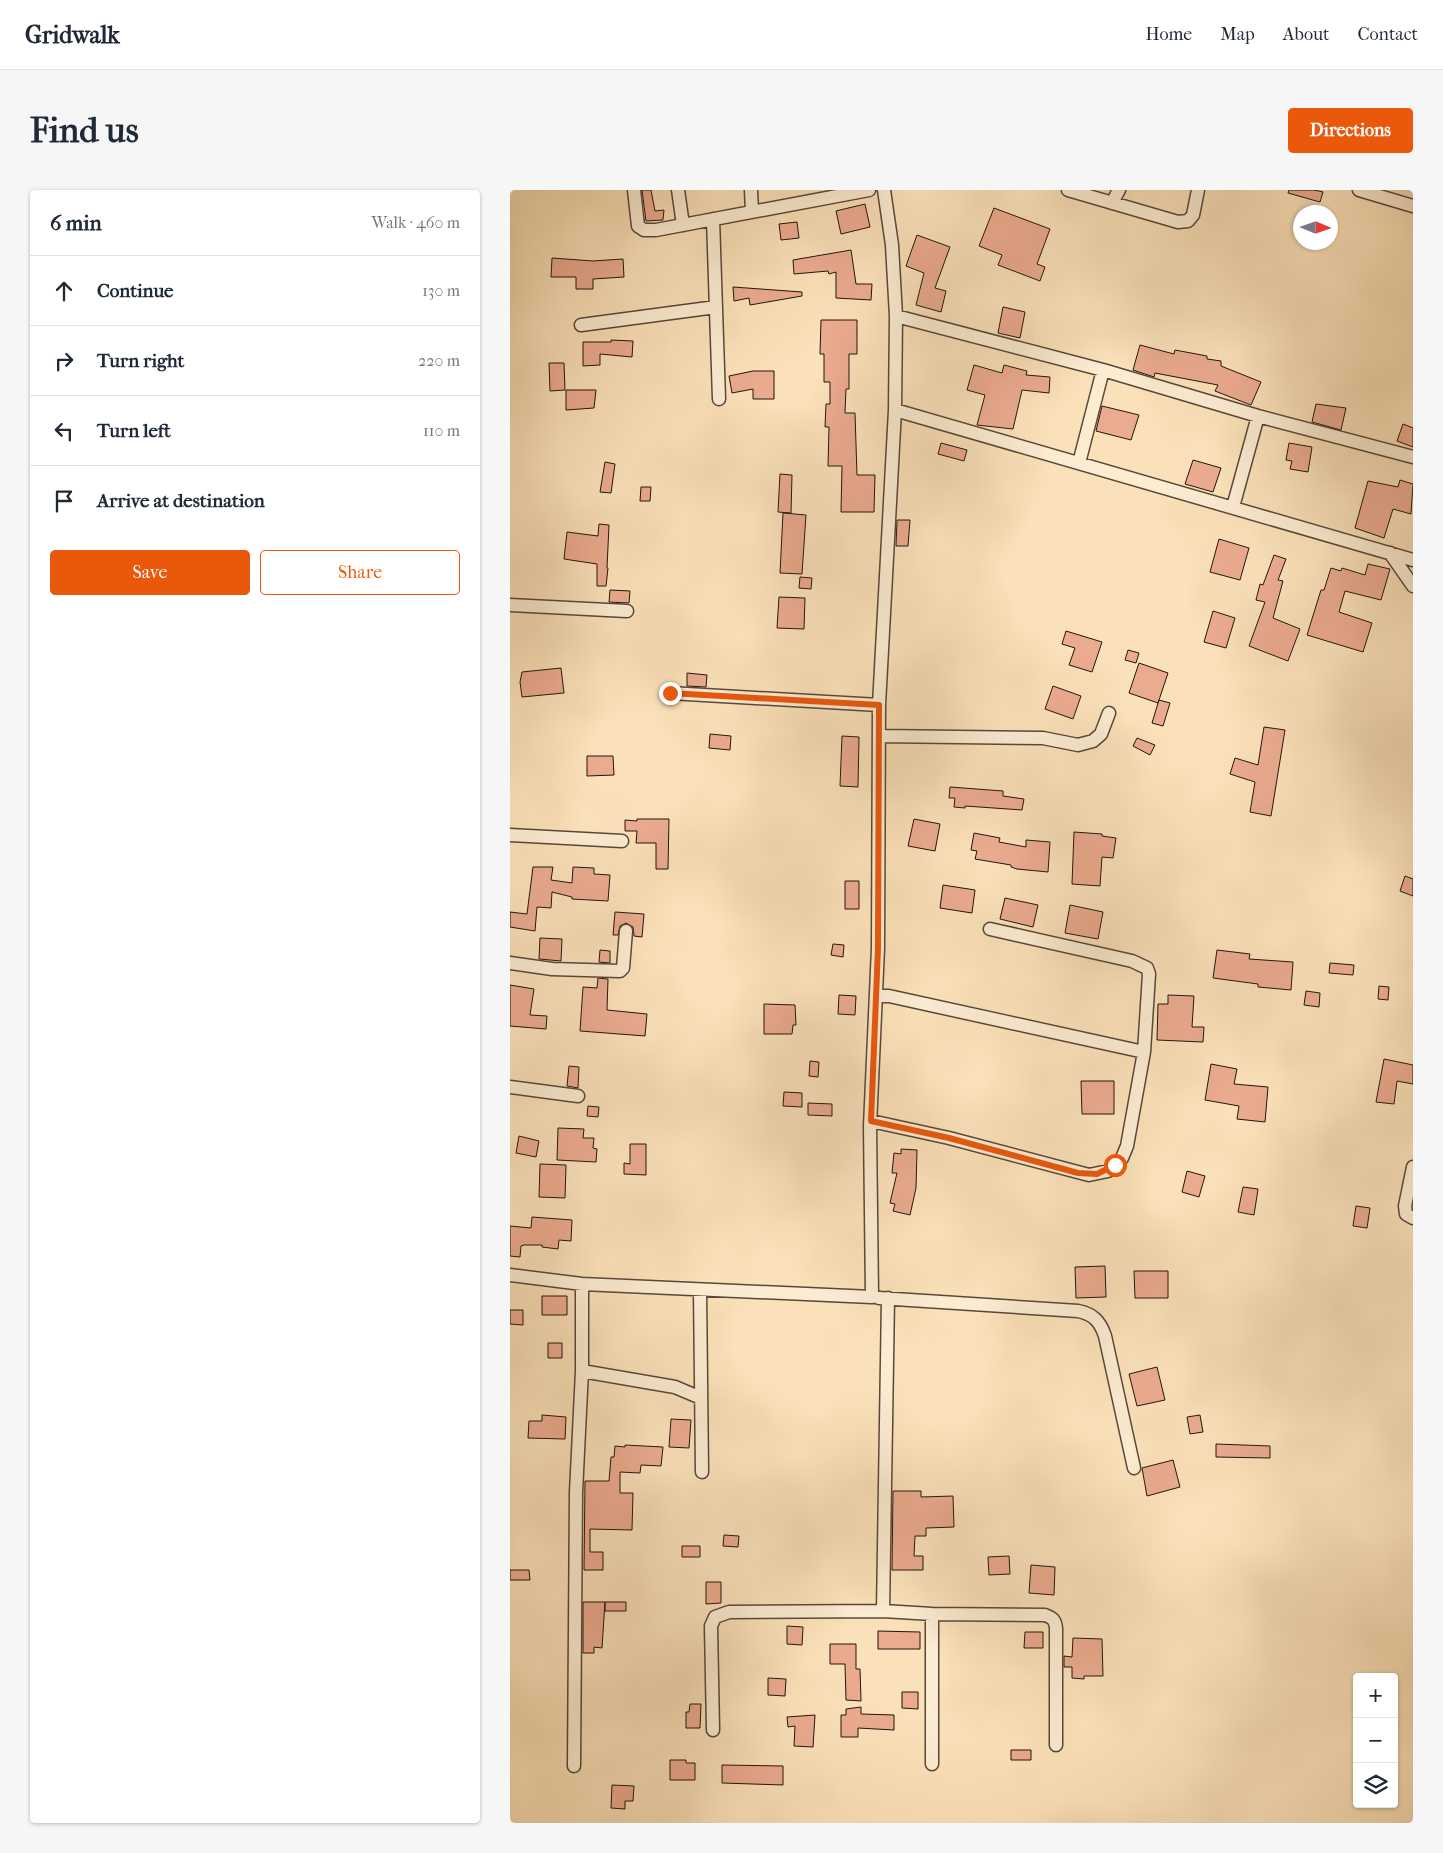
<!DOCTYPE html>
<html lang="en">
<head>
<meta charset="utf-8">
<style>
	:root { --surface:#fff; --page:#f6f6f7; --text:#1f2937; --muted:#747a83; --line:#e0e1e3; --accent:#ea580c }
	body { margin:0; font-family:"IM FELL French Canon",serif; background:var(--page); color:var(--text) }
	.controls { position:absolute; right:15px; bottom:15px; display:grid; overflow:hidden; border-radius:5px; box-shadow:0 1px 4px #0004 }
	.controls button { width:45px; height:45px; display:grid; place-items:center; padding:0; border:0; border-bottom:1px solid var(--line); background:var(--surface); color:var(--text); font:25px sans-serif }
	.compass { position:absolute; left:783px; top:15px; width:45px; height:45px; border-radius:50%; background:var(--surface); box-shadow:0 1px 4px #0004; rotate:92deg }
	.stop { position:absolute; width:15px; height:15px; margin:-11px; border:4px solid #ea580c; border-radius:50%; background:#fff }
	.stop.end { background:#ea580c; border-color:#fff; box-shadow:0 1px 5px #0008 }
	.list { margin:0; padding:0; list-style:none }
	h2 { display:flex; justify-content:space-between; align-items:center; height:65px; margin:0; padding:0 20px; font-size:21px }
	h2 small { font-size:16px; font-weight:400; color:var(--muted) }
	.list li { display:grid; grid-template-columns:32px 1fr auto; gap:15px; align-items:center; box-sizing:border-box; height:70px; padding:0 20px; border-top:1px solid var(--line) }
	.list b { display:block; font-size:19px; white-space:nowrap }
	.list em { font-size:16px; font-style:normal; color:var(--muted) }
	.actions { display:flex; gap:10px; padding:15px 20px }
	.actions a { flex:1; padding:11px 0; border:1px solid var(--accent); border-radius:5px; text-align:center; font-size:18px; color:var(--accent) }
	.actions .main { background:var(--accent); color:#fff }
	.icon { flex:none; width:28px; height:28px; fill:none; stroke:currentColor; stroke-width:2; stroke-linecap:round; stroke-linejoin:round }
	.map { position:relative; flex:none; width:903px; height:1633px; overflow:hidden; border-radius:5px }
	header { display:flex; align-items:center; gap:30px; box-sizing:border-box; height:70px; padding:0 25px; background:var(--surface); border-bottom:1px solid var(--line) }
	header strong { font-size:24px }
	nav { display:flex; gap:28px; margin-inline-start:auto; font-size:18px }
	.intro { display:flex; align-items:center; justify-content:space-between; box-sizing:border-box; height:120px; padding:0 30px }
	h1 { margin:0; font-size:35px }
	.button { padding:12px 22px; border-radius:5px; background:var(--accent); color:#fff; font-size:18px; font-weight:700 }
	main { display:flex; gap:30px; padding:0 30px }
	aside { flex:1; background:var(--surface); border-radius:5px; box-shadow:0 1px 4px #0004 }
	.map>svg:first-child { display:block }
</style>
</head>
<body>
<header>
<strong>Gridwalk</strong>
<nav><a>Home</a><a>Map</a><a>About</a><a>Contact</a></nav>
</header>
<div class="intro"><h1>Find us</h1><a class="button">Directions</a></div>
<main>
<aside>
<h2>6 min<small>Walk · 460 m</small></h2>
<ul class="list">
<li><svg class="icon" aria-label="ahead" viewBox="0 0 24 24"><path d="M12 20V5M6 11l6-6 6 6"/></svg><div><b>Continue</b></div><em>130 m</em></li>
<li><svg class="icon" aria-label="right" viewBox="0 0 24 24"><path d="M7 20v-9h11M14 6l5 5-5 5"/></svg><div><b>Turn right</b></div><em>220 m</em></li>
<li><svg class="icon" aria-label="left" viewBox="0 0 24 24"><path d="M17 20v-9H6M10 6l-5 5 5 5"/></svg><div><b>Turn left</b></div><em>110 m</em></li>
<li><svg class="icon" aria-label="arrive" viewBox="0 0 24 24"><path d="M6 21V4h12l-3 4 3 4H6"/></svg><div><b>Arrive at destination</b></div></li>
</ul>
<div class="actions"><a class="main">Save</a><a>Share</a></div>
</aside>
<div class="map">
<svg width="903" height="1633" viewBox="0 0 903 1633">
	<rect width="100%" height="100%" fill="#fbe1b9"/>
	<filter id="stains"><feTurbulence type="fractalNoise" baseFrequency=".004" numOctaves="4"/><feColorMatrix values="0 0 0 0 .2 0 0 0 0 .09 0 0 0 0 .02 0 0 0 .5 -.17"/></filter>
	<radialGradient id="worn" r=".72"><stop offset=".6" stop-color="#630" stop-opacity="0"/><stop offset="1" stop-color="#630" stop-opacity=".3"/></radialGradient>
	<path fill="#ebab8f" stroke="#22150d" d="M132 0H141L145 21 154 20 153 30 136 31Z
		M779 0H804L813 2 810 12 778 3Z
		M355 14 360 37 331 44 326 21Z
		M484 18 540 39 527 74 535 77 530 91 488 75 492 65 469 56Z
		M287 32 289 48 271 50 269 34Z
		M407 45 440 57 425 98 436 101 431 122 406 115 414 83 396 76Z
		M341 60 346 94H362L361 110 326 108V82L319 84 318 81 284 84 283 70Z
		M42 68 83 71 113 69 114 87 83 89V99H66V87H41Z
		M223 97 292 102V106L240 115 239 108 224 111Z
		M493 117 515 122 510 148 488 143Z
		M311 130H347V164H339V199H336L335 223H345L347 285H365L364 322H331L332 276H318L319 237H315L316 214H320V192H314V164H310Z
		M101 150 123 151 122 167 90 164V175L73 176V152H101Z
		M630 155 664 164 665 160 697 166V169L711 171V176L751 192 741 215 705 201 708 195 645 183 644 187 623 180Z
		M39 173H54L55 200 40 201Z
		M464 175 492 183 494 175 517 181 516 185 540 187 539 203 512 200 503 239 467 235 475 205 457 200Z
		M243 181H264V209H243V199L222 203 219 186Z
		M56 200H86L84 218 56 220Z
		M806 214 836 218 831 240 802 232Z
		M592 216 629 225 621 250 586 241Z
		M893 234 903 238V257L887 251Z
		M431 253 457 260 454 271 428 264Z
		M779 253 802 257 798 282 780 279 782 271 776 270Z
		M683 270 711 278 703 302 675 294Z
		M95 272 105 274 101 303 90 302Z
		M270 284 282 285 281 323 268 322Z
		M890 290 903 294 901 324 883 319 874 348 845 338 858 291 888 297Z
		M131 297H141L140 311H130Z
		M273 323 296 325 292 384 270 383Z
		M387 330H400L398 356H386Z
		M89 334 99 335 97 378H98L96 396H87V374L54 369 57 342 88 346Z
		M709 349 739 358 730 390 700 382Z
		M764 365 776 369 768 390 773 391 763 428 790 439 778 471 739 456 755 412 746 410 750 394 753 395Z
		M858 374 880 379 871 410 835 401 829 422 862 433 853 462 797 445 811 400H814L821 378 831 381 832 378 855 385Z
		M290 387 302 388 301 399 289 398Z
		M100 400 120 401 119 413 99 412Z
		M269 407 295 408 294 439 267 438Z
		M703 421 725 428 716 458 694 452Z
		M556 441 592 452 582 482 559 475 565 458 552 454Z
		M618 460 629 463 626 473 615 470Z
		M629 473 658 483 648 513 619 503Z
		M51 478 54 503 12 507 10 492 12 482Z
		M177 483 197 485 196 497 177 496Z
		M543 496 571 506 563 529 535 519Z
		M649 510 660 513 653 536 642 533Z
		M754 537 775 540 761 626 740 622 745 592 720 584 725 568 748 575Z
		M200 544 221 546 220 560 199 558Z
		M332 546 349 547 348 597 330 596Z
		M627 548 645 555 640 565 623 556Z
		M77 566H103L104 585 77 586Z
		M440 597 493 601V606L514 609 512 620 455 616V618L444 617 445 608H439Z
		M127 629H159L158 679H146V653H126L127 641H115V630L127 631Z
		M404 629 430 634 425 661 398 656Z
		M564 642 592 644V646L606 648 603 668 592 667 590 696 562 694Z
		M464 643 490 648 489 652 516 657V650L540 652 538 682 507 679 501 677V675L465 669 467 661 461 660Z
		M23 677H43L41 690 62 693 63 677 84 678V684L100 685 98 711 62 709V707L42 702 41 718 27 717 25 741 0 737V722L17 724Z
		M895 686 903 689V706L890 701Z
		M335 691H349V719H335Z
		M433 695 465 700 462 723 430 718Z
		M495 708 528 715 523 737 490 729Z
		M560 715 593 722 588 749 555 743Z
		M105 722 134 724 132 747 124 746 123 737 116 733 110 736 108 745H103Z
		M30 748 52 749 51 771 29 769Z
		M323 754 334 755 333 767 321 765Z
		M90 760 100 761V773L89 772Z
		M707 760 740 764 739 769 783 772 781 800 748 797V794L703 788Z
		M820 773 844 775 843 785 819 783Z
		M88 788 98 789 97 820 137 824 135 846 70 841 73 797 87 798Z
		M0 795 24 799 20 825 37 826 36 839 0 836Z
		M869 796 879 797 878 810 868 809Z
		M796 801 810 803 809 817 794 815Z
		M329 805 346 806 345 825 328 824Z
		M658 805 684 806 682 837H694L693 852 647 850 648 814H658Z
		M254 814 285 815 286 835H283L282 844H254Z
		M874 869 903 875V894L887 891 884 914 866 912Z
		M300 871 309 872 308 887 299 886Z
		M701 874 727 879 724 894 758 897 755 932 727 929 729 916 695 910Z
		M59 876 69 877 68 898 57 896Z
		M571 891H604V924H572Z
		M274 902 292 903V917L273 916Z
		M298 913 322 914V926L298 925Z
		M78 916 89 917 88 927 77 926Z
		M48 938 74 939 73 948H84L83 958 87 959 86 972 47 970Z
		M9 946 29 951 26 967 6 963Z
		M120 954H136V985L114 984V973L120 974Z
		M391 959 407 960 406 998 400 1025 383 1021 385 1014 380 1013 387 983H382L384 963 391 964Z
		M30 974 56 975 55 1008 29 1007Z
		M677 981 695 986 689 1007 672 1002Z
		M733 997 748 999 744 1025 728 1022Z
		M846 1016 860 1018 857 1038 843 1036Z
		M22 1027 62 1030 61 1051 49 1050 48 1059 32 1057V1055H14L11 1056 10 1067 0 1066V1036L21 1038Z
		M595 1076 596 1107 566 1108 565 1077Z
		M624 1081H658V1108H625Z
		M32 1106H57V1125H32Z
		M0 1120H13V1135L0 1134Z
		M38 1153H52V1168H38Z
		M647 1177 655 1210 627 1216 619 1184Z
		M32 1225 56 1227 55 1249 18 1248 19 1231H32Z
		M690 1225 693 1242 680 1244 677 1227Z
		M161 1229 181 1230 179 1258 159 1257Z
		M706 1254 760 1256V1268L706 1267Z
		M115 1255 153 1257 151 1276 131 1275 130 1283 110 1282V1303H123L122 1340 80 1339V1362H93V1380H74L75 1291H99L101 1267H104L105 1256 115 1257Z
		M663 1270 670 1297 637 1306 632 1278Z
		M383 1301H411V1307L443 1306 444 1337 416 1338V1346H405L404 1366H413V1380H382Z
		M214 1345 229 1346 228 1357 213 1356Z
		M172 1356H190V1367H172Z
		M499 1366 500 1384 479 1385 478 1367Z
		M521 1375 545 1377 544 1405 519 1403Z
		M0 1380H19L20 1390H0Z
		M196 1392H211V1413L196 1414Z
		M73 1412H95L92 1458 84 1457V1463H73Z
		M95 1412H116V1421H95Z
		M277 1436 293 1437 292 1455 277 1454Z
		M368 1441 410 1442V1459H368Z
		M515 1442H533V1458H514Z
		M563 1448 592 1449 593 1486H574V1489L562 1488V1477H554V1466L562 1467Z
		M320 1454H346V1479H350L351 1511 336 1510 335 1474H320Z
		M258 1488 276 1489 275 1506 258 1505Z
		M392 1502H408V1519L392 1518Z
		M180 1514H191L190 1538H176V1522H179Z
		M351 1517V1524L384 1525V1540L348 1538V1547H331V1525H336V1519Z
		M305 1525 303 1557 284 1556 285 1536 278 1537 277 1527Z
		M501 1560H521V1570H501Z
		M160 1570H176V1573H185V1590H160Z
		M212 1575 273 1576V1595L212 1593Z
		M102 1595 124 1596 123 1611H115V1619L101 1618Z"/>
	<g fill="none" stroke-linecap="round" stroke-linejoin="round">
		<defs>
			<path id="minor" d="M124 0 128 36 134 40H146L359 0
				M168 0 173 35
				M241 0 242 22
				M558 0 668 32 678 31 683 25 688 0
				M849 0 903 16
				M602 13 609 0
				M203 29 209 209
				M386 126 593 180 748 226 903 267
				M71 135 206 117
				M385 220 903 370
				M569 273 593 180
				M723 317 748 226
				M880 363 903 396
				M0 415 117 421
				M160 503 369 515
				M369 546 533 548 568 555 583 551 591 544 599 523
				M0 645 112 651
				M0 773 42 779 110 781 113 778 116 741
				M366 806H379L634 862
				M0 897 68 906
				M361 931 439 948 579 985 598 981 605 975 612 968 617 956 634 862 639 784 637 778 622 771 480 739
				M903 977 895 1016 896 1024 903 1028
				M0 1085 72 1094 362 1107 360 936 368 758 369 515 385 220 386 126 382 55 374 0
				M190 1100 192 1282
				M369 1108 568 1121C583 1124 590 1131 595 1146L624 1278
				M378 1108 373 1421 422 1424 535 1425C543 1428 545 1430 546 1438V1555
				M72 1181 165 1197 191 1208
				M203 1540 201 1436 205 1427 219 1422 373 1421
				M422 1574V1424
				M64 1576 66 1302 72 1181V1094"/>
		</defs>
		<use href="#minor" stroke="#584838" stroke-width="15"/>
		<use href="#minor" stroke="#fcecd2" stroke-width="12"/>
	</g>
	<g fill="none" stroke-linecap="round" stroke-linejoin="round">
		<path stroke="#ea580c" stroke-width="6" d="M160 503 369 515 368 758 361 931 439 948 568 983 587 984 605 975"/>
	</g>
	<rect width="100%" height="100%" filter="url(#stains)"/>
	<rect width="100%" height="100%" fill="url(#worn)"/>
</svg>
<div class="controls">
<button>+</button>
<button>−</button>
<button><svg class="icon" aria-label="layers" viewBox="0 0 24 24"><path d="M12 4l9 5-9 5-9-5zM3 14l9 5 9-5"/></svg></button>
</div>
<svg class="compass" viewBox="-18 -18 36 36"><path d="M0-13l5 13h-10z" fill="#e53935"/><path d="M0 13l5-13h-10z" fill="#747a83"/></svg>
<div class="stop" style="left:605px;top:975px"></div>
<div class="stop end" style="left:160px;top:503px"></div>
</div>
</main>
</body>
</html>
